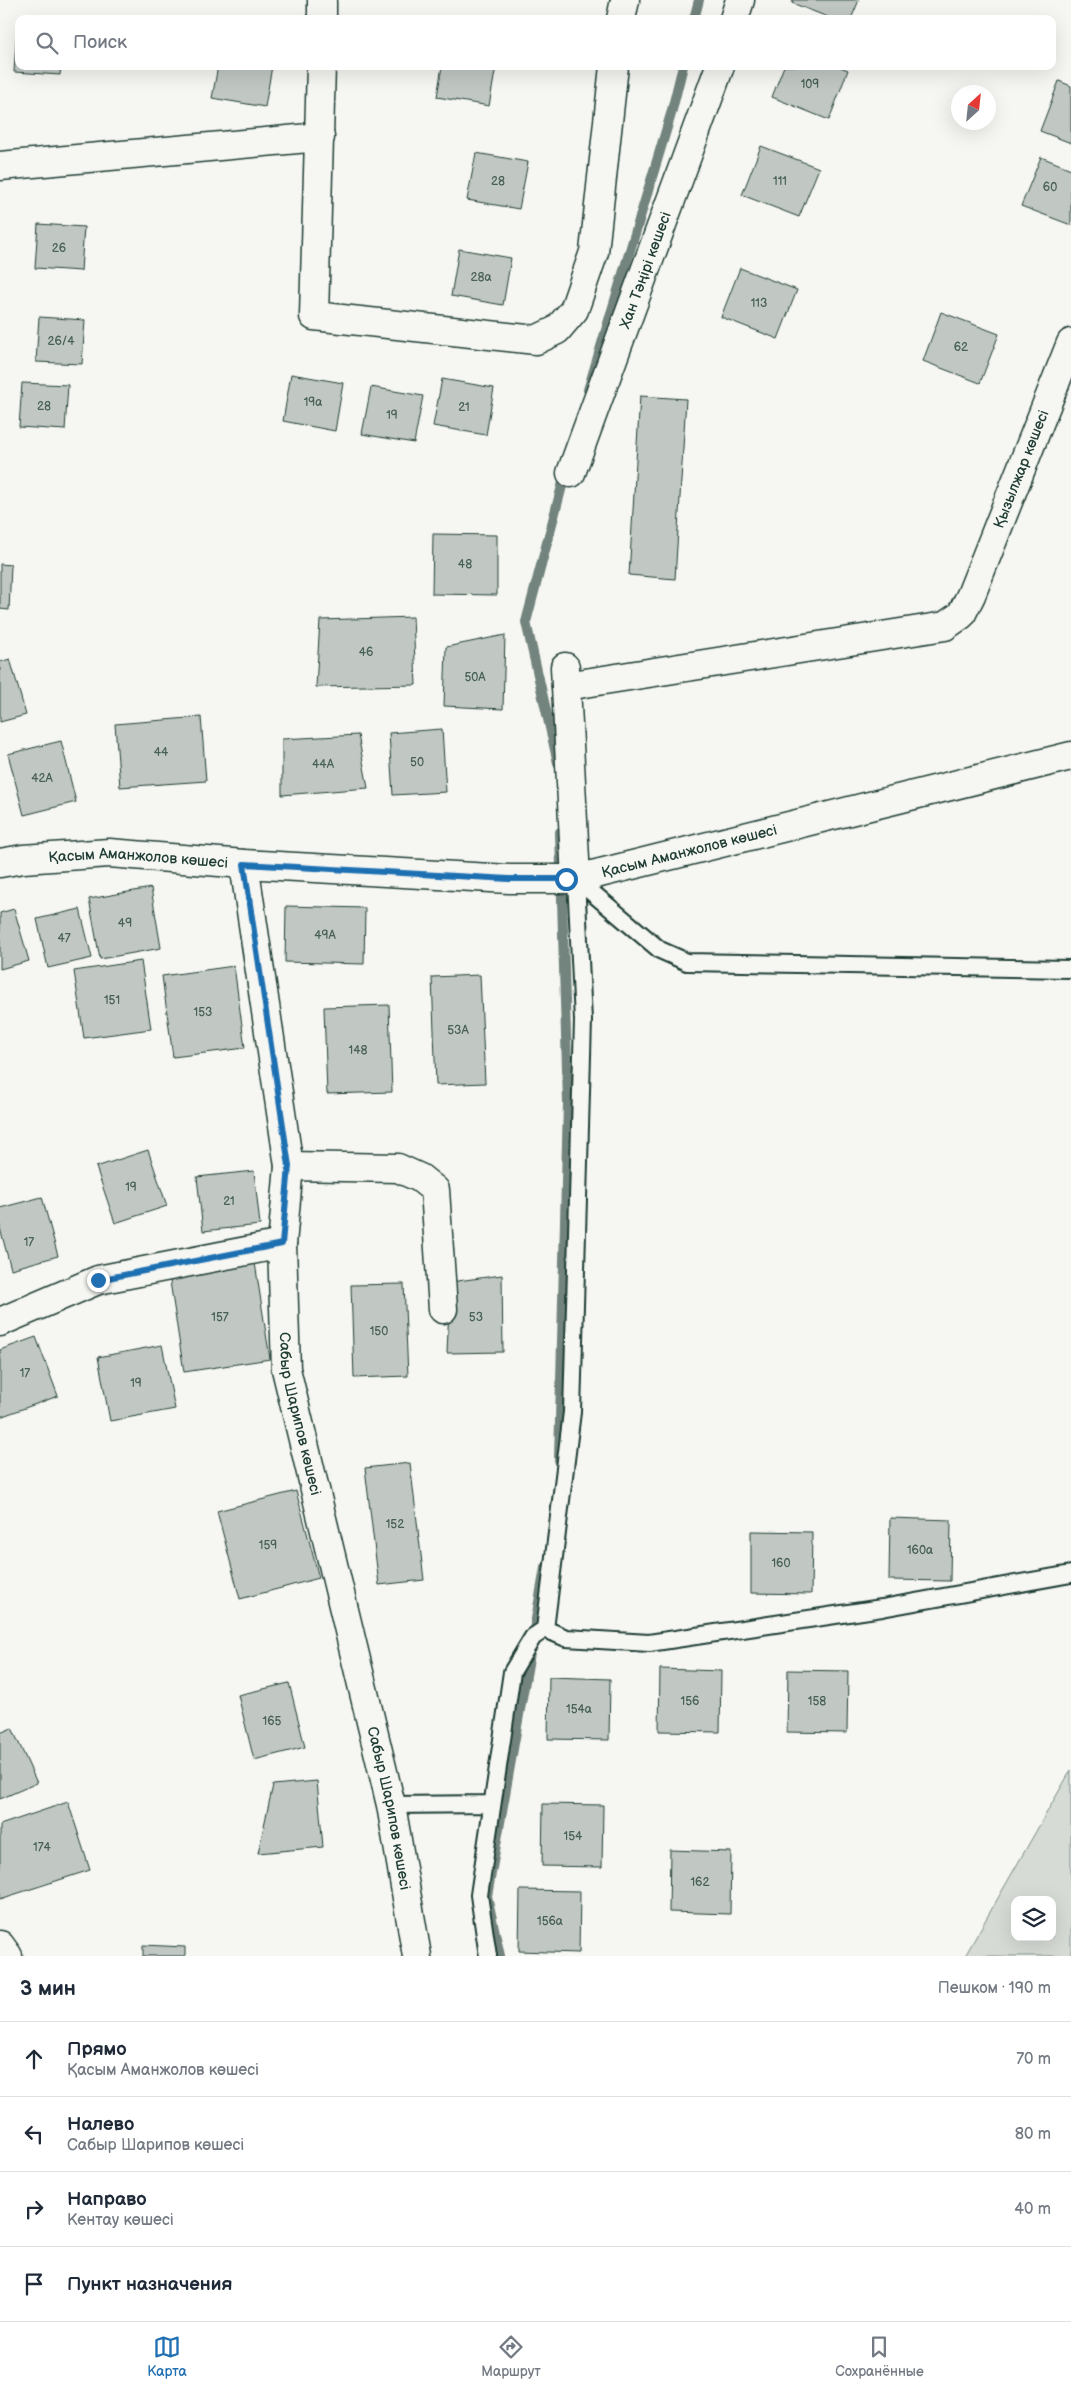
<!DOCTYPE html>
<html lang="ru">
<head>
<meta charset="utf-8">
<style>
	:root { --surface:#fff; --page:#f6f6f7; --text:#1f2937; --muted:#747a83; --line:#e0e1e3; --accent:#1f6fb2 }
	body { margin:0; font-family:"Balsamiq Sans",sans-serif; background:var(--page); color:var(--text) }
	.controls { position:absolute; right:15px; bottom:15px; display:grid; overflow:hidden; border-radius:10px; box-shadow:0 5px 20px #0002 }
	.controls button { width:45px; height:45px; display:grid; place-items:center; padding:0; border:0; border-bottom:1px solid var(--line); background:var(--surface); color:var(--text); font:25px sans-serif }
	.compass { position:absolute; left:951px; top:85px; width:45px; height:45px; border-radius:50%; background:var(--surface); box-shadow:0 5px 20px #0002; rotate:27deg }
	.stop { position:absolute; width:15px; height:15px; margin:-11px; border:4px solid #1f6fb2; border-radius:50%; background:#fff }
	.stop.end { background:#1f6fb2; border-color:#fff; box-shadow:0 1px 5px #0008 }
	.list { margin:0; padding:0; list-style:none }
	h2 { display:flex; justify-content:space-between; align-items:center; height:65px; margin:0; padding:0 20px; font-size:21px }
	h2 small { font-size:16px; font-weight:400; color:var(--muted) }
	.list li { display:grid; grid-template-columns:32px 1fr auto; gap:15px; align-items:center; box-sizing:border-box; height:75px; padding:0 20px; border-top:1px solid var(--line) }
	.list b { display:block; font-size:19px; white-space:nowrap }
	.list p { margin:0; font-size:16px; white-space:nowrap; color:var(--muted) }
	.list em { font-size:16px; font-style:normal; color:var(--muted) }
	.icon { flex:none; width:28px; height:28px; fill:none; stroke:currentColor; stroke-width:2; stroke-linecap:round; stroke-linejoin:round }
	.map { position:relative; flex:none; width:1071px; height:1956px; overflow:hidden }
	.search { position:absolute; background:var(--surface); box-shadow:0 5px 20px #0002; left:15px; right:15px; top:15px; height:55px; display:flex; align-items:center; gap:12px; box-sizing:border-box; padding:0 18px; border-radius:10px; color:var(--muted); font-size:19px }
	.sheet { height:365px; background:var(--surface) }
	nav { display:flex; justify-content:space-around; align-items:center; box-sizing:border-box; height:70px; border-top:1px solid var(--line); background:var(--surface); font-size:14px; color:var(--muted) }
	nav a { display:grid; justify-items:center; gap:2px }
	nav .on { color:var(--accent) }
	.map>svg:first-child { display:block }
</style>
</head>
<body>
<div class="map">
<svg width="1071" height="1956" viewBox="0 0 1071 1956">
	<rect width="100%" height="100%" fill="#f6f6f2"/>
	<filter id="ink" filterUnits="userSpaceOnUse"><feTurbulence type="fractalNoise" baseFrequency=".02" numOctaves="2"/><feDisplacementMap in="SourceGraphic" scale="10" xChannelSelector="R" yChannelSelector="G"/><feConvolveMatrix kernelMatrix="1 2 1 2 8 2 1 2 1" color-interpolation-filters="sRGB"/></filter>
	<g filter="url(#ink)">
		<path fill="#d6dbd6" stroke="#7a8c85" fill-rule="evenodd" d="M1071 1770V1956H965ZM1015 1900H1052V1937H1015Z"/>
		<g fill="none" stroke-linecap="round" stroke-linejoin="round">
			<path stroke="#72847d" stroke-width="10" d="M694 19 699 0
				M588 390 671 114 683 66
				M558 763 526 622 566 471
				M559 1460 568 1103 560 832
				M500 1956 487 1896 545 1568"/>
		</g>
		<path fill="#c1c8c3" stroke="#1f3d34" d="M793 0H859L851 19H833L792 3Z
			M17 28H19V66H61L60 75 14 72Z
			M218 66H272L265 107 212 98Z
			M442 66H496L489 106 437 97Z
			M784 66H838L848 70 829 120 772 97Z
			M1059 81 1071 86V143L1040 131Z
			M761 146 819 168 799 217 742 195Z
			M476 153 528 162 519 209 467 200Z
			M1041 157 1071 169V225L1021 206Z
			M38 224 84 227 81 271 35 268Z
			M459 249 511 258 503 305 451 296Z
			M740 268 797 290 778 339 721 317Z
			M941 312 999 334 980 383 923 361Z
			M39 317 85 320 82 364 36 362Z
			M291 374 343 383 335 431 283 421Z
			M442 379 494 388 486 435 433 426Z
			M22 383 68 385 65 430 19 427Z
			M371 387 423 396 414 443 362 434Z
			M640 396 686 399 675 579 629 575Z
			M433 534 497 535V595L432 594Z
			M0 564 11 565 9 610 0 609Z
			M413 617 416 685 316 687 320 620Z
			M505 635 503 709 444 706 446 647Z
			M10 659 26 715 0 722V662Z
			M201 717 206 781 120 787 115 724Z
			M442 729 446 792 393 795 389 733Z
			M358 735 368 788 282 795V739Z
			M61 741 76 802 24 815 8 754Z
			M151 888 161 948 100 959 89 899Z
			M286 906 365 908 364 964 285 962Z
			M14 909 29 961 0 969V913Z
			M80 909 92 958 48 968 37 919Z
			M141 961 151 1029 84 1038 74 971Z
			M234 966 245 1048 173 1057 162 976Z
			M480 975 485 1083 436 1085 432 977Z
			M389 1005 392 1092 327 1094 324 1007Z
			M148 1150 167 1206 115 1223 96 1167Z
			M254 1171 260 1225 203 1231 197 1177Z
			M42 1197 58 1256 11 1269 0 1228V1208Z
			M255 1263 270 1359 184 1372 169 1275Z
			M502 1275 503 1352 447 1353 450 1282Z
			M404 1284 408 1376 354 1378 351 1285Z
			M36 1337 58 1396 0 1417V1350Z
			M162 1345 175 1409 110 1421 98 1357Z
			M410 1463 424 1580 379 1585 365 1468Z
			M296 1491 319 1578 240 1599 217 1511Z
			M890 1518 951 1520 950 1581 889 1580Z
			M751 1531 812 1532 811 1594 751 1593Z
			M660 1669 721 1671 720 1732 659 1731Z
			M788 1670 848 1671 847 1733 787 1732Z
			M549 1677 610 1679 609 1740 548 1739Z
			M289 1683 305 1747 254 1760 238 1695Z
			M12 1728 37 1783 0 1799V1733Z
			M317 1781 323 1847 258 1853 273 1785Z
			M68 1802 90 1870 0 1899V1825Z
			M543 1804 603 1805 602 1867 542 1866Z
			M670 1850 731 1852 730 1914 669 1912Z
			M520 1890 580 1891 579 1953 519 1951Z
			M143 1945 185 1947V1956H143Z"/>
		<g fill="none" stroke-linecap="round" stroke-linejoin="round">
			<defs>
				<path id="service" d="M576 879 660 950 687 962 1071 969
					M545 1629 572 1412 583 1020 576 879
					M545 1629 566 1638 649 1643 882 1608 1071 1574
					M391 1805 491 1804
					M488 1956 479 1895 512 1672 533 1637 545 1629"/>
				<g id="minor">
					<path d="M322 19V0"/>
					<path d="M621 19 625 0"/>
					<path d="M734 19 740 0"/>
					<path d="M321 66 314 316 536 340 557 330 574 310 594 252 614 66"/>
					<path d="M0 166 320 137"/>
					<path id="s1" d="M571 473 720 66"/>
					<path d="M565 667 576 879"/>
					<path id="s2" d="M566 686 945 626 961 615 971 595 1071 343"/>
					<path id="s3" d="M0 863 23 859 109 853 244 864 509 879H576L1071 756"/>
					<path id="s4" d="M244 864 289 1166 282 1244 286 1369 391 1805 417 1956"/>
					<path d="M289 1166 398 1168 420 1178 435 1190 443 1309"/>
					<path d="M0 1322 98 1280 282 1244"/>
					<path d="M0 1945 8 1956"/>
				</g>
			</defs>
			<use href="#service" stroke="#1f3d34" stroke-width="20"/>
			<use href="#minor" stroke="#1f3d34" stroke-width="31"/>
			<use href="#service" stroke="#f6f6f2" stroke-width="16"/>
			<use href="#minor" stroke="#f6f6f2" stroke-width="28"/>
		</g>
	</g>
	<g fill="none" stroke-linecap="round" stroke-linejoin="round" filter="url(#ink)">
		<path stroke="#1f6fb2" stroke-width="6" d="M98 1280 282 1244 289 1166 244 864 509 879H566"/>
	</g>
	<g text-anchor="middle" dominant-baseline="central" stroke-width="4" stroke-linejoin="round" paint-order="stroke">
		<g font-size="12" fill="#486058">
			<text x="810" y="84">109</text>
			<text x="498" y="181">28</text>
			<text x="780" y="181">111</text>
			<text x="1050" y="187">60</text>
			<text x="59" y="248">26</text>
			<text x="481" y="277">28а</text>
			<text x="759" y="303">113</text>
			<text x="61" y="341">26/4</text>
			<text x="961" y="347">62</text>
			<text x="313" y="402">19а</text>
			<text x="44" y="406">28</text>
			<text x="464" y="407">21</text>
			<text x="392" y="415">19</text>
			<text x="465" y="564">48</text>
			<text x="366" y="652">46</text>
			<text x="475" y="677">50А</text>
			<text x="161" y="752">44</text>
			<text x="417" y="762">50</text>
			<text x="323" y="764">44А</text>
			<text x="42" y="778">42А</text>
			<text x="125" y="923">49</text>
			<text x="325" y="935">49А</text>
			<text x="64" y="938">47</text>
			<text x="112" y="1000">151</text>
			<text x="203" y="1012">153</text>
			<text x="458" y="1030">53А</text>
			<text x="358" y="1050">148</text>
			<text x="131" y="1187">19</text>
			<text x="229" y="1201">21</text>
			<text x="29" y="1242">17</text>
			<text x="220" y="1317">157</text>
			<text x="476" y="1317">53</text>
			<text x="379" y="1331">150</text>
			<text x="25" y="1373">17</text>
			<text x="136" y="1383">19</text>
			<text x="395" y="1524">152</text>
			<text x="268" y="1545">159</text>
			<text x="920" y="1550">160а</text>
			<text x="781" y="1563">160</text>
			<text x="690" y="1701">156</text>
			<text x="817" y="1701">158</text>
			<text x="579" y="1709">154а</text>
			<text x="272" y="1721">165</text>
			<text x="573" y="1836">154</text>
			<text x="42" y="1847">174</text>
			<text x="700" y="1882">162</text>
			<text x="550" y="1921">156а</text>
		</g>
		<g font-size="15" fill="#1f3d34" stroke="#f6f6f2">
			<text stroke="none"><textPath href="#s1" startOffset="216">Хан Тәңірі көшесі</textPath></text>
			<text stroke="none"><textPath href="#s2" startOffset="561">Қызылжар көшесі</textPath></text>
			<text stroke="none"><textPath href="#s3" startOffset="694">Қасым Аманжолов көшесі</textPath></text>
			<text stroke="none"><textPath href="#s3" startOffset="139">Қасым Аманжолов көшесі</textPath></text>
			<text stroke="none"><textPath href="#s4" startOffset="555">Сабыр Шарипов көшесі</textPath></text>
			<text stroke="none"><textPath href="#s4" startOffset="960">Сабыр Шарипов көшесі</textPath></text>
		</g>
	</g>
</svg>
<div class="controls">
<button><svg class="icon" aria-label="layers" viewBox="0 0 24 24"><path d="M12 4l9 5-9 5-9-5zM3 14l9 5 9-5"/></svg></button>
</div>
<svg class="compass" viewBox="-18 -18 36 36"><path d="M0-13l5 13h-10z" fill="#e53935"/><path d="M0 13l5-13h-10z" fill="#747a83"/></svg>
<div class="stop" style="left:566px;top:879px"></div>
<div class="stop end" style="left:98px;top:1280px"></div>
<div class="search"><svg class="icon" aria-label="search" viewBox="0 0 24 24"><circle cx="10" cy="10" r="6"/><path d="M15 15l6 6"/></svg>Поиск</div>
</div>
<section class="sheet">
<h2>3 мин<small>Пешком · 190 m</small></h2>
<ul class="list">
<li><svg class="icon" aria-label="ahead" viewBox="0 0 24 24"><path d="M12 20V5M6 11l6-6 6 6"/></svg><div><b>Прямо</b><p>Қасым Аманжолов көшесі</p></div><em>70 m</em></li>
<li><svg class="icon" aria-label="left" viewBox="0 0 24 24"><path d="M17 20v-9H6M10 6l-5 5 5 5"/></svg><div><b>Налево</b><p>Сабыр Шарипов көшесі</p></div><em>80 m</em></li>
<li><svg class="icon" aria-label="right" viewBox="0 0 24 24"><path d="M7 20v-9h11M14 6l5 5-5 5"/></svg><div><b>Направо</b><p>Кентау көшесі</p></div><em>40 m</em></li>
<li><svg class="icon" aria-label="arrive" viewBox="0 0 24 24"><path d="M6 21V4h12l-3 4 3 4H6"/></svg><div><b>Пункт назначения</b></div></li>
</ul>
</section>
<nav>
<a class="on"><svg class="icon" aria-label="map" viewBox="0 0 24 24"><path d="M3 6l6-2 6 2 6-2v14l-6 2-6-2-6 2zM9 4v14M15 6v14"/></svg>Карта</a>
<a><svg class="icon" aria-label="directions" viewBox="0 0 24 24"><path d="M12 3l9 9-9 9-9-9zM9 14v-3h6M13 9l2 2-2 2"/></svg>Маршрут</a>
<a><svg class="icon" aria-label="saved" viewBox="0 0 24 24"><path d="M7 4h10v16l-5-4-5 4z"/></svg>Сохранённые</a>
</nav>
</body>
</html>
